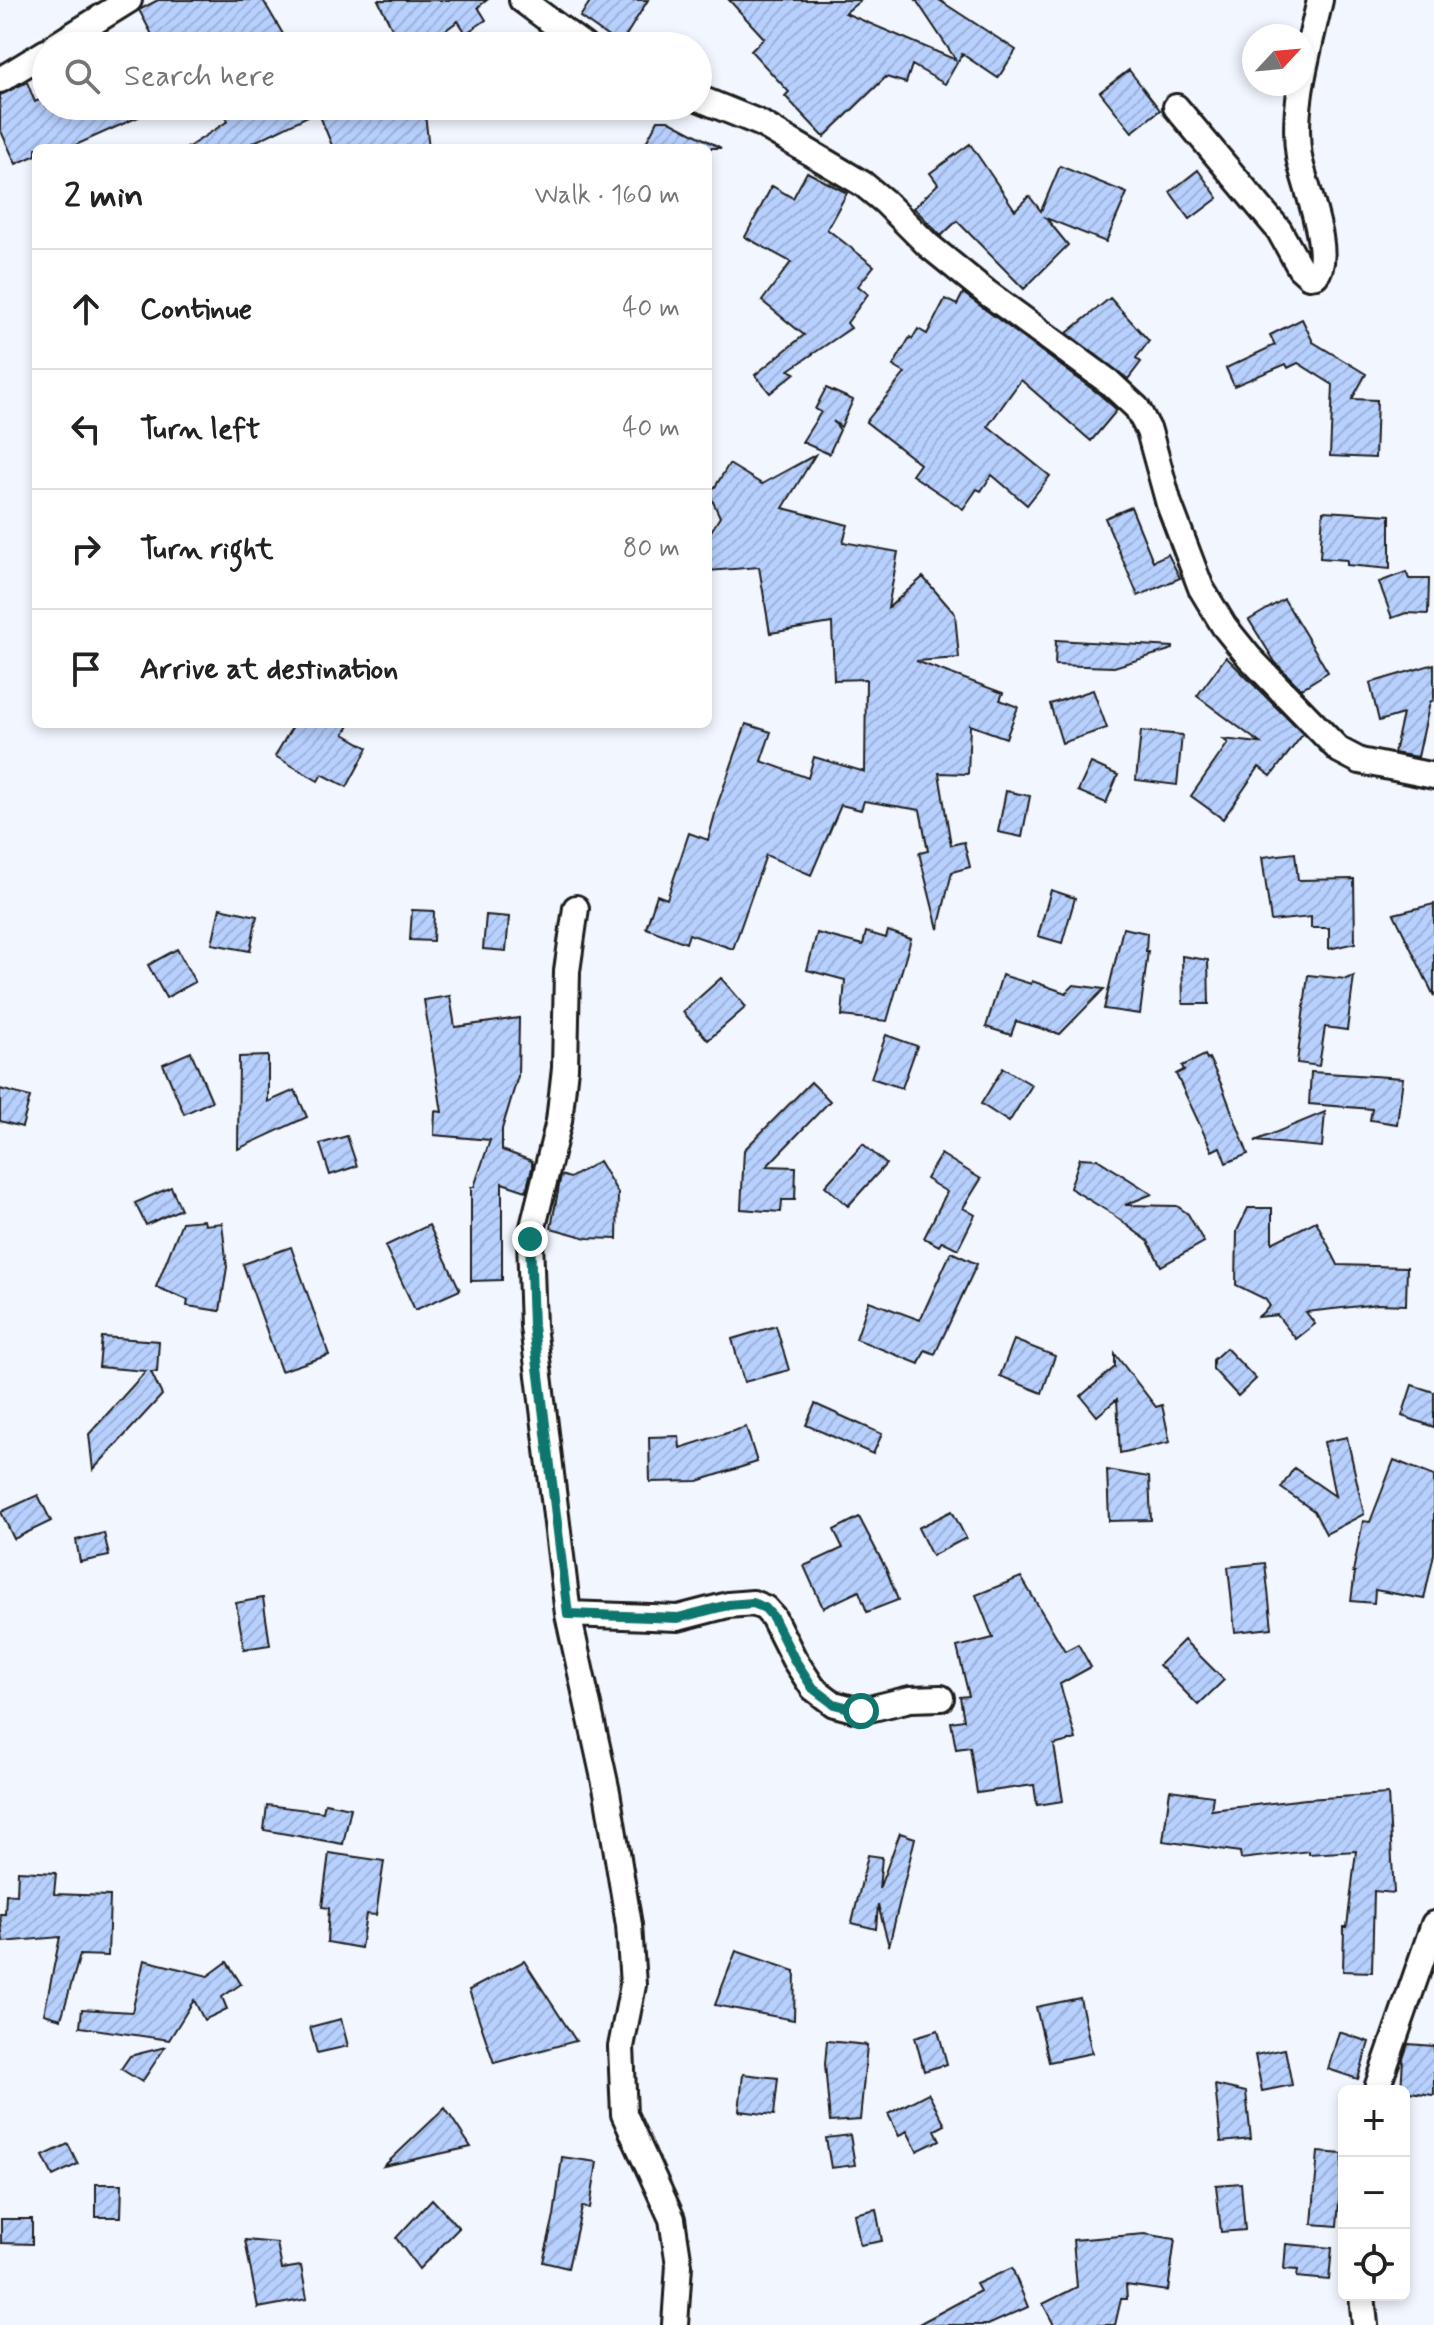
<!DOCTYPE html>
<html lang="en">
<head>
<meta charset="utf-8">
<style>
	:root { --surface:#fff; --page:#f6f6f6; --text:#222; --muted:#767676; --line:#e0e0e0 }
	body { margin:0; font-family:Mynerve,sans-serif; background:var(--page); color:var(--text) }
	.controls { position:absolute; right:24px; bottom:24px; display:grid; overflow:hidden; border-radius:12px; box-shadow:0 4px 12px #0003 }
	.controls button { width:72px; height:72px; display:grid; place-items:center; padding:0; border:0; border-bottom:2px solid var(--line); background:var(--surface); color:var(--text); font:40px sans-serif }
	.compass { position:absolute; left:1242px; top:24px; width:72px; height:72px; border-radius:50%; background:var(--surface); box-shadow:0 4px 12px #0003; rotate:64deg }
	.stop { position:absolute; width:24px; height:24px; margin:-18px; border:6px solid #0f766e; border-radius:50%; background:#fff }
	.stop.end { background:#0f766e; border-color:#fff; box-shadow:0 2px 8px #0008 }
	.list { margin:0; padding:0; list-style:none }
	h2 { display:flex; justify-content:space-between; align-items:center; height:104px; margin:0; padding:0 32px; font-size:34px }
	h2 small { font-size:26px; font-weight:400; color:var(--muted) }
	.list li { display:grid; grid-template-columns:52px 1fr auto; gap:24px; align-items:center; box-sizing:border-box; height:120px; padding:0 32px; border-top:2px solid var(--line) }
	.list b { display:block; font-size:30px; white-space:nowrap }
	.list em { font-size:26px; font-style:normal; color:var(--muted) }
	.icon { flex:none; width:44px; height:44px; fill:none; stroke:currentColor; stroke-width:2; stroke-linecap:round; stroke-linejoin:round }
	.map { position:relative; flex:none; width:1434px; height:2325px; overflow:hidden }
	.search { position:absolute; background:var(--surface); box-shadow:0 4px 12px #0003; left:32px; top:32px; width:680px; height:88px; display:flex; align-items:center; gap:20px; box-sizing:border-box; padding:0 28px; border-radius:44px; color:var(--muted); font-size:30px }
	.panel { position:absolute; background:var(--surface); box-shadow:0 4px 12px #0003; left:32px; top:144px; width:680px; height:584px; border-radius:12px }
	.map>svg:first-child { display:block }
</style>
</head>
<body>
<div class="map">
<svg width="1434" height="2325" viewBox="0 0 1434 2325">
	<defs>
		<pattern id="building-hatch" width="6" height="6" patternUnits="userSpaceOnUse" patternTransform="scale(2)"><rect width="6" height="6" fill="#b7d0fe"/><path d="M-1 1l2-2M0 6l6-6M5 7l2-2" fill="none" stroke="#9db2d9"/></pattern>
	</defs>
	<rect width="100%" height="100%" fill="#f1f6ff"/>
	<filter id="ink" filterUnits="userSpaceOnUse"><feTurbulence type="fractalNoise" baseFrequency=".0125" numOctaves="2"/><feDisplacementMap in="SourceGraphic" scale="16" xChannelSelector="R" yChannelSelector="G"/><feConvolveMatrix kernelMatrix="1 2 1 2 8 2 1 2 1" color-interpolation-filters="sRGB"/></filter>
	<g filter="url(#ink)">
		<path fill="url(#building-hatch)" stroke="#1c1c1c" stroke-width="2" d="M158 0H263L290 46H158L139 10Z
			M378 0H487L478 7 486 20 466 33 458 21 424 46 414 33 399 42Z
			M591 0H648L620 45 580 17Z
			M729 0H861L845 13 956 60 916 0H939L1016 50 998 78 962 54 945 84 912 65 906 83 886 77 824 137 785 96 789 92 751 51 764 38Z
			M1129 70 1160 110 1132 132 1100 92Z
			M27 82 35 102 46 97V106H163L69 148H36V155L16 164 0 129V95Z
			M220 106H424L429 148H333L318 111 242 148H187L228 121Z
			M658 120H668L721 148H643Z
			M970 144 1015 210 1029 196 1041 211 1060 166 1127 193 1106 242 1046 218 1068 245 1024 289 957 221 941 236 914 208 938 184 930 173Z
			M1198 170 1218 198 1190 219 1170 192Z
			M807 172 847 193 827 229 874 266 858 286 868 294 847 323 851 328 789 370 795 373 770 393 755 375 804 335 762 301 791 262 745 237 772 186 793 198Z
			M963 293 1099 394 1117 410 1091 441 1021 380 988 426 1050 476 1027 505 992 475 981 491 977 489 963 509 912 475 920 464 866 422 905 373 893 366 910 337 912 339 918 329 927 334 945 299 957 305Z
			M1110 298 1149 341 1136 358 1141 362 1128 379 1067 333Z
			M1302 319 1313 342 1366 374 1352 399 1377 400 1375 458 1330 456 1333 385 1298 363 1288 368 1286 364 1234 386 1226 368 1275 345 1270 335Z
			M826 388 853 400 841 427 833 421 840 430 829 454 802 442 821 412 815 409Z
			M815 455 783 508 848 525 843 542 898 552 888 608 923 577 955 614 959 658 916 661 1003 693 1000 700 1018 707 1006 738 970 725 968 774 939 773 951 845 964 842 970 867 952 872 938 929 919 853 928 851 920 810 864 801 861 810 841 805 811 875 766 855 733 949 689 934 686 943 646 928 657 895 667 899 689 833 708 840 718 803 746 724 771 732 761 761 808 778 814 757 865 772 866 679 834 680 832 623 770 633 759 567 708 571V536L720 517 708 491 715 487 729 464 762 484Z
			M1131 507 1153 561 1168 554 1180 578 1138 596 1105 518Z
			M1323 511 1390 515V569L1347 565V560L1320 558Z
			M1406 572 1409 579H1429L1428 614 1406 613 1392 618 1379 582Z
			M1284 599 1328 672 1301 689 1275 662 1249 620Z
			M1056 640 1173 647V649L1114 667 1055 665Z
			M1226 657 1303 734 1271 776 1259 767 1223 819 1191 796 1228 743 1223 739 1260 743 1197 696Z
			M1434 664V700L1430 702 1418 757 1394 753 1403 714 1379 721 1370 683Z
			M1093 690 1107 728 1062 743 1050 704Z
			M294 724H350L344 734 368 748 347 787 322 774 318 781 275 756Z
			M1141 731 1182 735 1177 785 1136 780Z
			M1091 763 1118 775 1106 803 1078 791Z
			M1006 791 1030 796 1022 837 998 832Z
			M1295 853 1298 880 1354 879 1355 943 1329 949V928H1311V917L1271 921 1262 857Z
			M1051 890 1075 898 1062 943 1038 936Z
			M1434 904V996L1394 914Z
			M220 908 257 916 250 951 212 944Z
			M412 910 434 911 433 941 410 940Z
			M486 915 509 917 506 951 483 949Z
			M1123 928 1147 933 1146 951H1148L1140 1014 1104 1009Z
			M888 931 911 939 887 1021 842 1016 845 980 807 970 817 933 863 945 866 932 886 938Z
			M177 949 195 982 166 998 148 965Z
			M1182 956 1208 960 1209 1004H1183Z
			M1002 975 1031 984 1032 981 1066 993 1074 985 1104 989 1060 1034 1016 1021 1011 1035 986 1027Z
			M1308 975 1346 979 1354 976 1347 1030 1325 1027 1319 1066 1297 1063Z
			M721 978 746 1007 708 1040 683 1012Z
			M450 996 455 1027 519 1018 518 1076 502 1129V1150L532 1161V1168L526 1191 502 1183V1280L471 1281V1187H474L490 1140 434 1135 435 1111 442 1112 424 1000Z
			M886 1035 917 1046 902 1088 871 1078Z
			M191 1052 212 1101 184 1114 163 1064Z
			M1205 1055 1207 1059 1209 1058 1222 1086 1248 1154 1226 1163 1220 1147 1212 1151 1176 1074 1184 1070 1182 1066Z
			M268 1056V1102L295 1090 307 1117 238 1149 239 1057Z
			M1003 1068 1032 1085 1009 1122 981 1104Z
			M1311 1072 1403 1078 1397 1124 1370 1120 1372 1109 1309 1104Z
			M811 1082 830 1101 767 1166 796 1167 795 1200H782L781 1212 741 1209 744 1150Z
			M0 1089 30 1097 22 1127 0 1121Z
			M1325 1112 1322 1147 1255 1141Z
			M347 1136 357 1166 330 1175 320 1144Z
			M863 1144 886 1164 848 1206 825 1186Z
			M941 1154 981 1179 963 1208 975 1215 958 1249 942 1241 939 1246 924 1238 947 1192 926 1179Z
			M1080 1158 1097 1159 1152 1194 1125 1205 1177 1206 1188 1214 1204 1242 1161 1266 1148 1241 1109 1212 1070 1188Z
			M599 1161 618 1193 617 1239 587 1238 551 1228 561 1175 570 1178Z
			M171 1187 181 1209 146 1225 135 1203Z
			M1248 1208H1272V1243L1316 1221 1338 1265 1407 1267 1406 1305 1378 1304 1306 1312 1315 1324 1296 1339 1277 1315 1258 1317 1270 1306 1265 1299 1236 1285 1237 1231Z
			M204 1220 205 1225 222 1223 227 1267 220 1311 187 1306 188 1300 156 1287 182 1222Z
			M429 1225 460 1290 415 1310 385 1246Z
			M291 1247 329 1355 281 1371 243 1264Z
			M951 1252 977 1264 935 1354 925 1350 919 1364 856 1339 869 1301 920 1320Z
			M776 1326 789 1370 744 1382 732 1339Z
			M102 1337 159 1341 157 1372H151L162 1395 93 1470 89 1434 146 1371 99 1367Z
			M1014 1340 1055 1356 1042 1393 1000 1376Z
			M1226 1348 1256 1379 1238 1396 1213 1369V1360Z
			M1115 1354 1156 1407 1162 1405 1170 1442 1120 1453 1117 1399 1097 1416 1081 1396 1115 1367Z
			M1412 1385 1434 1392V1427L1402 1416Z
			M815 1404 882 1434 873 1454 806 1425Z
			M746 1427 757 1462 698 1481 650 1482 649 1437 679 1436 680 1448Z
			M1347 1437 1364 1514 1326 1534 1314 1511 1281 1488 1294 1468 1335 1496 1324 1442Z
			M1394 1460 1434 1476V1554L1424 1599 1375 1590 1374 1603 1351 1601 1355 1572H1353L1363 1521 1370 1522Z
			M1107 1470 1149 1477 1151 1520 1109 1521Z
			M38 1495 51 1521 14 1539 1 1512Z
			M952 1511 966 1538 932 1556 918 1528Z
			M859 1517 886 1569 898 1600 867 1612 859 1591 823 1608 804 1566 843 1548 834 1530Z
			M104 1533 109 1556 80 1562 76 1540Z
			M1265 1563 1272 1628 1235 1632 1228 1567Z
			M1021 1577 1065 1651 1078 1644 1091 1667 1060 1684 1076 1739 1054 1745 1063 1801 1037 1805 1034 1785 977 1793 970 1747 956 1749 951 1722 964 1720 960 1697 969 1696 957 1647 993 1638 976 1595Z
			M263 1598 270 1645 244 1649 236 1603Z
			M1184 1640 1224 1680 1198 1705 1159 1665Z
			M1170 1790 1213 1796 1211 1810 1306 1799 1388 1794 1394 1893 1374 1891 1372 1972 1343 1971 1344 1927H1347L1356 1851 1309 1854V1851L1241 1859 1240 1852 1163 1841Z
			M325 1803 351 1808 343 1844 264 1830 267 1805 323 1812Z
			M900 1833 915 1838 889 1946 878 1905 876 1929 852 1923 868 1855 882 1857 879 1889Z
			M329 1853 384 1861 376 1915 366 1914 361 1948 327 1942 329 1908 322 1907Z
			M18 1871 56 1873 54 1894 110 1896 108 1956 80 1955 61 2019 44 2014 60 1937 3 1942 0 1914H5L6 1894 17 1895Z
			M736 1951 795 1971 794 2020 715 2005Z
			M144 1960 208 1976 227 1962 241 1984 222 1997 227 2009 204 2020 194 2000 169 2040 80 2027 82 2009 132 2012Z
			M524 1961 576 2041 494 2063 469 1990Z
			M1080 1998 1092 2053 1049 2062 1036 2007Z
			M341 2019 348 2046 317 2053 310 2027Z
			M938 2030 947 2064 924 2071 915 2037Z
			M1339 2032 1369 2042 1358 2079 1328 2069Z
			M827 2041 867 2045 860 2120 830 2122 825 2064Z
			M1408 2044 1434 2046V2095L1401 2091 1403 2059Z
			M165 2047 142 2082 121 2069 130 2056Z
			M1285 2049 1292 2085 1262 2091 1255 2055Z
			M743 2074 778 2078 774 2115 739 2111Z
			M1215 2085 1246 2092 1251 2139 1221 2142Z
			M928 2093 945 2125 935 2130 940 2140 917 2151 907 2131 899 2136 888 2114Z
			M445 2108 471 2147 384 2166Z
			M850 2135 855 2165 831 2168 826 2138Z
			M68 2144 78 2164 53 2176 43 2156Z
			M1318 2152 1343 2154 1337 2226 1312 2224Z
			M562 2157 597 2162 590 2208 582 2207 568 2268 543 2262 554 2216Z
			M1241 2183 1245 2230 1221 2232 1216 2185Z
			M96 2184H122L121 2217H96Z
			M432 2199 459 2228 419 2269 396 2238Z
			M876 2209 882 2241 860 2245 854 2214Z
			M1 2219H32V2244L1 2243Z
			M1145 2234 1175 2239 1168 2291 1126 2285 1127 2299H1121L1115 2325H1054L1043 2304 1077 2287 1073 2240Z
			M245 2240 277 2243 282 2269 301 2266 307 2299 258 2308Z
			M1286 2244 1332 2248 1329 2280 1297 2277 1298 2270 1284 2269Z
			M1012 2268 1028 2307 988 2325H917L980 2291 976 2284Z"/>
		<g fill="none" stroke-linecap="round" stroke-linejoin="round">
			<defs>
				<path id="minor" d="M522 0 584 46
					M55 46 129 0
					M0 80 46 52
					M698 98 760 123 863 184 885 202 928 245 986 292 1109 382 1137 408 1149 431 1169 504 1201 588 1224 626 1249 657 1339 750 1360 761 1434 776
					M1176 107 1279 230 1300 268 1309 276 1316 275C1334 254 1304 185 1299 157 1291 106 1309 50 1320 0
					M576 908 567 971 565 1068 559 1121 530 1239 533 1326 568 1614 607 1792 629 1925 633 1985 621 2047 624 2114 672 2219 679 2265 675 2325
					M568 1614 678 1618 728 1605 753 1603 765 1608 773 1617 794 1659 813 1688 834 1704 861 1711 910 1699 941 1698
					M1376 2091 1434 1924
					M1362 2295 1365 2325"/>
			</defs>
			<use href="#minor" stroke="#1c1c1c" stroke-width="30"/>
			<use href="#minor" stroke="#fff" stroke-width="24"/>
		</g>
	</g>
	<g fill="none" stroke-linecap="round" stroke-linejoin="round" filter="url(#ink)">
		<path stroke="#0f766e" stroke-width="10" d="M530 1239 533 1326 568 1614 678 1618 728 1605 753 1603 765 1608 773 1617 794 1659 813 1688 834 1704 861 1711"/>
	</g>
</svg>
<div class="controls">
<button>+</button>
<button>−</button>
<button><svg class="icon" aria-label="locate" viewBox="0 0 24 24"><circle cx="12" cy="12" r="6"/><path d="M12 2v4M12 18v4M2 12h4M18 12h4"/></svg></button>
</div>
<svg class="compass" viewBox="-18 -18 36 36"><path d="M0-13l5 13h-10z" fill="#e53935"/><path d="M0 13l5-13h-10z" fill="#767676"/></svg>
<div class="stop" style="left:861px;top:1711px"></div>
<div class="stop end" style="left:530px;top:1239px"></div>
<div class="search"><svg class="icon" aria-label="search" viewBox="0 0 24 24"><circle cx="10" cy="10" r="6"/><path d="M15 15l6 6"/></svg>Search here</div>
<section class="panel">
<h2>2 min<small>Walk · 160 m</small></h2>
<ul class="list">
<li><svg class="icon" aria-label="ahead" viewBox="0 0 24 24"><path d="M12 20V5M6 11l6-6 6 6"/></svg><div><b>Continue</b></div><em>40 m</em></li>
<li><svg class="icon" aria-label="left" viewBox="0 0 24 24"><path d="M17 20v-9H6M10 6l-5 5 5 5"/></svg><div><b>Turn left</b></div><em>40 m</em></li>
<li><svg class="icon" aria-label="right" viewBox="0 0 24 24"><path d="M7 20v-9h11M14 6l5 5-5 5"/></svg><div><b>Turn right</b></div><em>80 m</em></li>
<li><svg class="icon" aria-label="arrive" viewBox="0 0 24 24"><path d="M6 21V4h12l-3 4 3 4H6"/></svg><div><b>Arrive at destination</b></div></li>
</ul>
</section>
</div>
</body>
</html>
